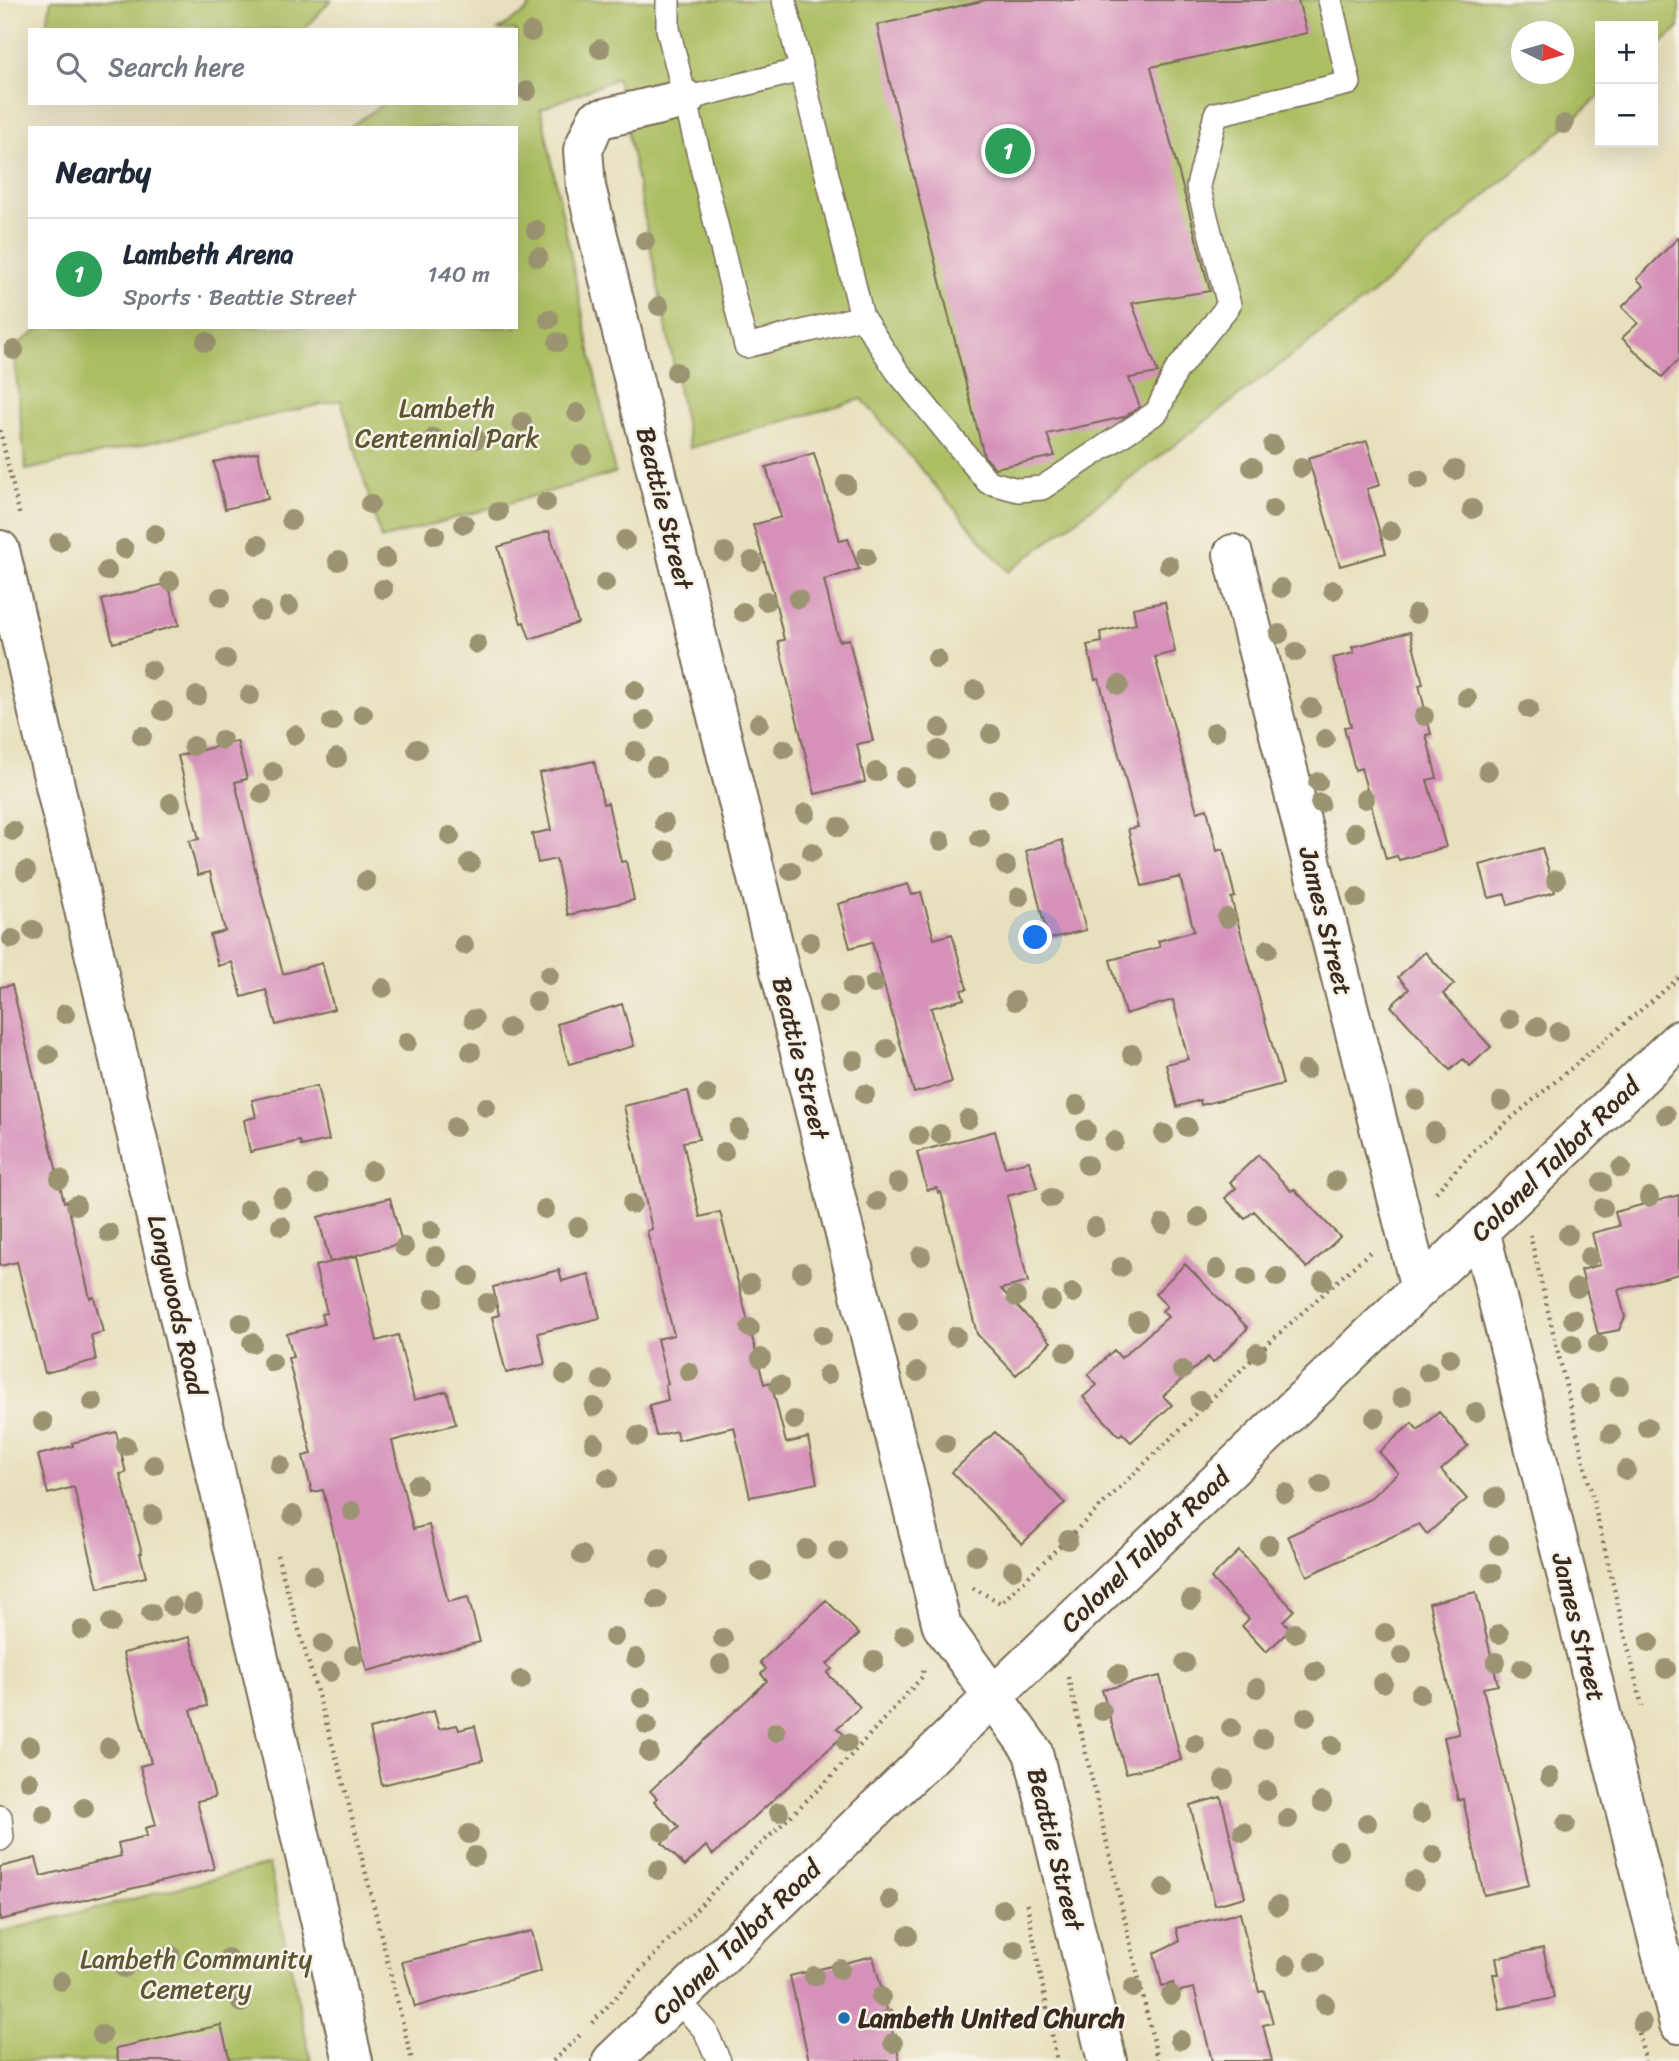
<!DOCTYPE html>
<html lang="en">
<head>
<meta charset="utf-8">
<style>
	:root { --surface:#fff; --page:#f2f2f3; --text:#1f2937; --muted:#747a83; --line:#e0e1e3; --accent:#7c3aed }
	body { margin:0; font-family:Sriracha,sans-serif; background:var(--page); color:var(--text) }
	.controls { position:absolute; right:21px; top:21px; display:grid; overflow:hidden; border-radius:0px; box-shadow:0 7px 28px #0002 }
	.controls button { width:63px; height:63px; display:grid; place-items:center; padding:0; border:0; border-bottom:2px solid var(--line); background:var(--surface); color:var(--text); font:35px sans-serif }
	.compass { position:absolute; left:1511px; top:21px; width:63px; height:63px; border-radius:50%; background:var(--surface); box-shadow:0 7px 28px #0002; rotate:95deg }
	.you { position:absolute; left:1036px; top:938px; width:24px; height:24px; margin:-18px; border:5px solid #fff; border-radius:50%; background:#1a73e8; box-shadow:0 0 0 10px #1a73e833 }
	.badge { display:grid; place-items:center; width:46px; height:46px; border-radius:50%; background:var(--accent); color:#fff; font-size:23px; font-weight:700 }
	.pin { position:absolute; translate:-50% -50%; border:4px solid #fff; box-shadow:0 2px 7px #0006 }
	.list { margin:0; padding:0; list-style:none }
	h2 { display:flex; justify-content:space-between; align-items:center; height:91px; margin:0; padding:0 28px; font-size:30px }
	h2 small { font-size:23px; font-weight:400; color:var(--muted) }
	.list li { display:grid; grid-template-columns:46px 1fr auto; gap:21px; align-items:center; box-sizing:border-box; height:112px; padding:0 28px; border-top:2px solid var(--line) }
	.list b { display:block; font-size:26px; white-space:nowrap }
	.list p { margin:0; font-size:23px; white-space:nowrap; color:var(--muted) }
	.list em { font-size:23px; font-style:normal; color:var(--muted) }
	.icon { flex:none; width:38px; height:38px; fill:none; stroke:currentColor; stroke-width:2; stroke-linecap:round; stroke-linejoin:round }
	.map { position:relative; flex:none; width:1679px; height:2061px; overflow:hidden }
	.search { position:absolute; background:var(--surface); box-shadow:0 7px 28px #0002; left:28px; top:28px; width:490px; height:77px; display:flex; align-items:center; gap:18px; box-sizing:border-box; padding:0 24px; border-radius:0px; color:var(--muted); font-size:26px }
	.panel { position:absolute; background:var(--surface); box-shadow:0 7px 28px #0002; left:28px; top:126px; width:490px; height:203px; border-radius:0px }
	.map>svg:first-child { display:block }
</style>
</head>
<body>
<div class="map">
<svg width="1679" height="2061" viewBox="0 0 1679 2061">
	<rect width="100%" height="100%" fill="#f7f3e8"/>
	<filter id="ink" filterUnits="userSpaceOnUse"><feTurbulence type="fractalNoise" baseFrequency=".0143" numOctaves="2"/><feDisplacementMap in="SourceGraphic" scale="14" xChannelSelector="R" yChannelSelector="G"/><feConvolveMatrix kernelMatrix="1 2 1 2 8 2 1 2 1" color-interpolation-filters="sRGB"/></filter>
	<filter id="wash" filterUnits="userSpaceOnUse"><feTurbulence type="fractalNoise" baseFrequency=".00686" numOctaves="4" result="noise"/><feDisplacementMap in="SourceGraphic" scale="28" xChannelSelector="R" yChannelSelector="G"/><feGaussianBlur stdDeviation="1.57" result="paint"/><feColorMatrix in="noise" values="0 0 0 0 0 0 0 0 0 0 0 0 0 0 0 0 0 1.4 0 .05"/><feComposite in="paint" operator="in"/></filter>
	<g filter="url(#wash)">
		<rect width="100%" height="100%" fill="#e7e0bd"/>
		<path fill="#acbe62" stroke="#747440" stroke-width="2" fill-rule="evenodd" d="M51 0H331L304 30H53L47 24Z
			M535 0H1679V28L1653 51V26H1600V96L1375 292 1008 572 862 399 690 448 617 78 541 109 615 473 381 539 341 400 26 470 13 347 43 327H516V128H348L385 103H516V30H498L525 12ZM1522 32H1564V74H1522Z
			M269 1865 311 2061H0V1932Z"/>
		<g id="blocks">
			<path fill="#d691b9" d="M986 0H1298L1307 33 1151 67 1210 291 1132 303 1158 373 1129 378 1140 407 1124 417 1047 434 1055 456 995 468 984 456 890 83 877 25Z
				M1679 237V359L1662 377 1622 338 1638 323 1622 307 1644 286 1637 279Z
				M1367 441 1380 485 1367 489 1386 553 1340 566 1308 458Z
				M258 452 268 499 225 509 214 462Z
				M814 453 840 541 848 539 859 569 824 580 839 641 849 639 873 741 857 744 865 782 815 794 778 641 784 640 773 591 753 525 781 517 766 467Z
				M549 531 578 623 530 639 524 622 521 623 498 547Z
				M168 583 179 625 113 643 102 600Z
				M1165 602 1175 652 1155 657 1197 812 1207 809 1217 851 1223 849 1235 897 1231 898 1283 1084 1201 1105 1200 1100 1177 1107 1166 1064 1188 1059 1173 1000 1125 1014 1110 960 1160 947 1158 941 1194 931 1180 877 1142 886 1128 829 1138 827 1099 679 1095 680 1087 645 1102 642 1100 632 1136 624 1133 608Z
				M1410 632 1423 684 1419 685 1431 734 1426 735 1437 778 1427 780 1446 847 1399 860 1397 856 1386 859 1361 768 1355 770 1344 727 1351 726 1333 658 1354 653 1352 647Z
				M237 741 247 779 235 782 254 861H253L283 974 322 963 334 1009 276 1025 266 990 242 997 232 962 218 966 210 935 225 931 210 872 198 875 189 841 199 839 178 756Z
				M594 761 603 804 608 803 621 862 626 861 634 900 568 915 556 859 538 863 532 834 551 830 539 773Z
				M1062 840 1086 930 1048 939 1026 851Z
				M1542 848 1555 892 1508 905 1505 894 1489 898 1480 865Z
				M908 884 912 895 921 892 934 939 952 934 967 989 961 990 964 999 931 1008 952 1082 914 1093 872 942 850 948 838 904Z
				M1425 952 1454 984 1443 994 1491 1047 1470 1066 1463 1059 1450 1070 1391 1006 1409 989 1398 977Z
				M12 985 64 1202 67 1201 90 1298 94 1297 103 1332 91 1335 96 1360 45 1373 17 1262 0 1266V987Z
				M622 1004 634 1046 569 1064 557 1024Z
				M317 1086 329 1140 301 1146 300 1141 250 1152 244 1120 256 1117 252 1100Z
				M688 1091 699 1139 683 1142 700 1217 720 1212 764 1384 771 1382 786 1443 808 1438 817 1483 750 1497 734 1427 678 1440 676 1431 656 1436 649 1405 668 1400 665 1385 668 1384 657 1339 674 1335 647 1231 652 1229 624 1106Z
				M995 1131 1005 1167 1029 1161 1037 1188 1007 1196 1028 1282 1001 1289 1051 1342 1016 1375 977 1334 941 1192 938 1193 937 1188 927 1190 917 1152Z
				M1258 1155 1291 1191 1294 1189 1340 1237 1307 1268 1254 1211 1245 1219 1225 1198 1236 1188 1230 1182Z
				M1679 1195V1274L1618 1290 1625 1317 1619 1330 1598 1334 1581 1270 1600 1265 1592 1233 1619 1226 1615 1212Z
				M390 1198 402 1243 330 1262 318 1217Z
				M357 1256 377 1341 398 1335 414 1400 447 1391 456 1424 392 1441 413 1529 429 1525 448 1602 468 1597 480 1642 367 1671 323 1490 312 1492 303 1456 312 1454 288 1358 293 1357 287 1334 324 1324 321 1314 327 1313 315 1266Z
				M1185 1264 1248 1328 1213 1363 1208 1357 1163 1396 1172 1405 1131 1442 1122 1433 1119 1436 1083 1397 1097 1385 1088 1375 1114 1350 1121 1358 1168 1317 1162 1311 1167 1306 1155 1294Z
				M559 1270 562 1281 589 1274 600 1318 538 1333 545 1364 506 1373 492 1317 499 1315 493 1287Z
				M1439 1412 1468 1446 1441 1470 1467 1499 1427 1534 1419 1524 1307 1576 1288 1536 1368 1500 1398 1473 1379 1452 1412 1423 1418 1430Z
				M116 1432 126 1473 120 1474 142 1553H140L146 1577 98 1588 74 1487 48 1494 38 1455 73 1446 72 1443Z
				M995 1432 1065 1503 1022 1544 952 1472Z
				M1239 1551 1294 1610 1283 1621 1291 1629 1266 1652 1242 1626 1249 1619 1211 1578Z
				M1476 1592 1498 1685 1483 1688 1529 1885 1484 1895 1463 1799 1458 1800 1444 1737 1459 1734 1429 1603Z
				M826 1600 859 1634 827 1664 832 1669 827 1673 860 1707 837 1728 844 1735 713 1855 706 1846 685 1866 662 1843 679 1827 654 1801 657 1798 650 1791 767 1681 761 1674 766 1669 760 1662Z
				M190 1637 207 1706 191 1710 215 1797 197 1801 214 1869 0 1920V1867L36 1858 41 1876 121 1856 118 1843 147 1836 145 1828 156 1825 140 1766 151 1763 123 1653Z
				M1160 1676 1181 1760 1126 1773 1102 1690Z
				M434 1711 439 1729 457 1725 459 1730 475 1726 483 1760 382 1785 370 1729Z
				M1221 1797 1245 1897 1215 1905 1190 1805Z
				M1240 1913 1259 1992 1264 1991 1273 2023 1263 2025 1272 2061H1212L1194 1988 1175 1992 1173 1983 1162 1986 1154 1953 1179 1941 1176 1928Z
				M532 1931 541 1971 415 2007 402 1962Z
				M1543 1948 1554 1998 1500 2009 1493 1974H1499L1496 1958Z
				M873 1956 900 2061H809L790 1976Z
				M221 2025 230 2061H118L116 2048Z"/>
		</g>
	</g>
	<g filter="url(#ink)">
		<use href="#blocks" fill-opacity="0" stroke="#776a56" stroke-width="2"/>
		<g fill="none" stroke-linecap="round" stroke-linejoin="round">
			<defs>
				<path id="lane" d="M668 0V29L746 346 862 317 784 0
					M685 99 801 70
					M862 317 897 371 988 482 1018 490 1042 488 1157 412 1176 371 1229 305 1198 186 1216 114 1349 83 1330 0
					M0 1817 2 1837 0 1839
					M677 1999 705 2030 719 2061"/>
				<path id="street" d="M685 99 596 120 583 150 586 187 942 1626 1033 1752 1107 2061
					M1233 554 1420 1288"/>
				<path id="secondary" d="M0 550 353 2061
					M1480 1230 1679 2024
					M612 2061 1679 1040"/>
			</defs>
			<use href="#lane" stroke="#776a56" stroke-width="26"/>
			<use href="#street" stroke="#776a56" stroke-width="42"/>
			<use href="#secondary" stroke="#776a56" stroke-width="42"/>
			<path stroke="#776a56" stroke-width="4.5" stroke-dasharray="2 5" stroke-linecap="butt" d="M0 430 20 517
				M1436 1192 1477 1147 1679 978
				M1530 1235 1642 1706
				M277 1555 342 1777 412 2061
				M973 1588 1001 1603 1274 1338 1372 1250
				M1068 1677 1158 2061
				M1027 1904 1057 2061
				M592 2023 721 1883 833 1775 923 1676V1667
				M1639 2033 1645 2061
				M553 2061 581 2034"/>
			<use href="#lane" stroke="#fff" stroke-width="23"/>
			<use href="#street" stroke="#fff" stroke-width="38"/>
			<use href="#secondary" stroke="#fff" stroke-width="38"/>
		</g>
		<g fill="#9b9471">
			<circle cx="531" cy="32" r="10"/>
			<circle cx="600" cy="49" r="10"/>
			<circle cx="527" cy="91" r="10"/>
			<circle cx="1564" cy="124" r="10"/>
			<circle cx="536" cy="230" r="10"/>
			<circle cx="645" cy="241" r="10"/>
			<circle cx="538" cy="257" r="10"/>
			<circle cx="659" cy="306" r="10"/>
			<circle cx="549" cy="319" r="10"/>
			<circle cx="206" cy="342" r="10"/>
			<circle cx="558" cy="342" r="10"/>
			<circle cx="14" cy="350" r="10"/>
			<circle cx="676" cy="372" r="10"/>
			<circle cx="577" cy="413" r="10"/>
			<circle cx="522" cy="422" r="10"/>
			<circle cx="434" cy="438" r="10"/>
			<circle cx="476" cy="439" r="10"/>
			<circle cx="1273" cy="445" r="10"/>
			<circle cx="582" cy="455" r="10"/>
			<circle cx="1252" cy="467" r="10"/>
			<circle cx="1301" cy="468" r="10"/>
			<circle cx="1455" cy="470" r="10"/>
			<circle cx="1419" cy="480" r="10"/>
			<circle cx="846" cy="484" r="10"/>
			<circle cx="546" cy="502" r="10"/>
			<circle cx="370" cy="504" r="10"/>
			<circle cx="1273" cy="509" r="10"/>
			<circle cx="1472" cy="509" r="10"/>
			<circle cx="498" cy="512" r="10"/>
			<circle cx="291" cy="520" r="10"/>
			<circle cx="464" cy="524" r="10"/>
			<circle cx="1391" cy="531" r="10"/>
			<circle cx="155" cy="534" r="10"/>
			<circle cx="435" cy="535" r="10"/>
			<circle cx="625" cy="540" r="10"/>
			<circle cx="59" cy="542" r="10"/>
			<circle cx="258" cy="545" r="10"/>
			<circle cx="124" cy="549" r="10"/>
			<circle cx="725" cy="552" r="10"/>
			<circle cx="866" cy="557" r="10"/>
			<circle cx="386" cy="558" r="10"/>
			<circle cx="338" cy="561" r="10"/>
			<circle cx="752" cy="561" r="10"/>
			<circle cx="1169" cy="565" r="10"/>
			<circle cx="107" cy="571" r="10"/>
			<circle cx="170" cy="581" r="10"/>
			<circle cx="605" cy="583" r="10"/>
			<circle cx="1281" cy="588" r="10"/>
			<circle cx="383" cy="589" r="10"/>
			<circle cx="1333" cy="590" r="10"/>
			<circle cx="221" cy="597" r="10"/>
			<circle cx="798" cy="599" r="10"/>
			<circle cx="766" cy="601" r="10"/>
			<circle cx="289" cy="606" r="10"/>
			<circle cx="261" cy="611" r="10"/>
			<circle cx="743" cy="612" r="10"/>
			<circle cx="1416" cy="614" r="10"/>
			<circle cx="1279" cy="634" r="10"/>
			<circle cx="477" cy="644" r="10"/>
			<circle cx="1296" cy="652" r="10"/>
			<circle cx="226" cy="659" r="10"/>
			<circle cx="937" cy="659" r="10"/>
			<circle cx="151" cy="670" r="10"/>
			<circle cx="1119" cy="685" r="10"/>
			<circle cx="635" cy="690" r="10"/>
			<circle cx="975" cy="690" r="10"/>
			<circle cx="250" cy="695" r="10"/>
			<circle cx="197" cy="696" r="10"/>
			<circle cx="1467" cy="698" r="10"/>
			<circle cx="1311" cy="708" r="10"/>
			<circle cx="1529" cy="709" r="10"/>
			<circle cx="163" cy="711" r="10"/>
			<circle cx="363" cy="714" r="10"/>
			<circle cx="1424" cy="716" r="10"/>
			<circle cx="645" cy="720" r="10"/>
			<circle cx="332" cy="722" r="10"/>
			<circle cx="759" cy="723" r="10"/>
			<circle cx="940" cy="728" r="10"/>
			<circle cx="1215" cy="732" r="10"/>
			<circle cx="991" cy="734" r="10"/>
			<circle cx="295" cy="735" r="10"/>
			<circle cx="142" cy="736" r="10"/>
			<circle cx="1325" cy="739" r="10"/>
			<circle cx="222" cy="740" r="10"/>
			<circle cx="193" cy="746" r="10"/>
			<circle cx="417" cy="749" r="10"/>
			<circle cx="784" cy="749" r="10"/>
			<circle cx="939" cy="750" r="10"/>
			<circle cx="635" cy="751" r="10"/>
			<circle cx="337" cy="758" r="10"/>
			<circle cx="656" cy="767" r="10"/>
			<circle cx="1488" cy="771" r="10"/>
			<circle cx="273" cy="772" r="10"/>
			<circle cx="876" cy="772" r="10"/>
			<circle cx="905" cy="777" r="10"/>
			<circle cx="1318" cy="782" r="10"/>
			<circle cx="262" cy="794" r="10"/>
			<circle cx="998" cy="799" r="10"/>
			<circle cx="1365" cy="799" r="10"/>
			<circle cx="171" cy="803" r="10"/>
			<circle cx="1320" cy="803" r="10"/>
			<circle cx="806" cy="813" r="10"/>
			<circle cx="664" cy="823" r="10"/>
			<circle cx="839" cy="827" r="10"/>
			<circle cx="13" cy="831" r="10"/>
			<circle cx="1355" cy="832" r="10"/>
			<circle cx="450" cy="836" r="10"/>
			<circle cx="980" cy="838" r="10"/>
			<circle cx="941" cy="841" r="10"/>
			<circle cx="666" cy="851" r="10"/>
			<circle cx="812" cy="852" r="10"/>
			<circle cx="470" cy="863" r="10"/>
			<circle cx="1006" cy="866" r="10"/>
			<circle cx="26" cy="871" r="10"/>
			<circle cx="791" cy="871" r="10"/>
			<circle cx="1556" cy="880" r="10"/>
			<circle cx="366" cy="881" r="10"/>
			<circle cx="1019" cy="897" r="10"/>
			<circle cx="1357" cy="898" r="10"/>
			<circle cx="1227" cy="918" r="10"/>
			<circle cx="33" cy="930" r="10"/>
			<circle cx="12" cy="939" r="10"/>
			<circle cx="810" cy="942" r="10"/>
			<circle cx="464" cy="945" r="10"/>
			<circle cx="1268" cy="949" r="10"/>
			<circle cx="549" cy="975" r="10"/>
			<circle cx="874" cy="984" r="10"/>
			<circle cx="852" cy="987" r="10"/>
			<circle cx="383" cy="988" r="10"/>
			<circle cx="536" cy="1001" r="10"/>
			<circle cx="1015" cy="1001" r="10"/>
			<circle cx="828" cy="1004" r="10"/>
			<circle cx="65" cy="1014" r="10"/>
			<circle cx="474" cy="1019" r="10"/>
			<circle cx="1510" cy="1019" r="10"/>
			<circle cx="1537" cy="1027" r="10"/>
			<circle cx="509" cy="1028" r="10"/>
			<circle cx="1559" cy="1032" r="10"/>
			<circle cx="407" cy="1042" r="10"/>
			<circle cx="887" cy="1049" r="10"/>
			<circle cx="471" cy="1052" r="10"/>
			<circle cx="1132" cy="1054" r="10"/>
			<circle cx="49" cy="1055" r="10"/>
			<circle cx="854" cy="1060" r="10"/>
			<circle cx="1306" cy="1070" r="10"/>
			<circle cx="707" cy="1094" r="10"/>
			<circle cx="865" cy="1094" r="10"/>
			<circle cx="1416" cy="1100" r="10"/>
			<circle cx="1502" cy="1101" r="10"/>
			<circle cx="1077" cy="1105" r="10"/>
			<circle cx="486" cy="1107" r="10"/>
			<circle cx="1666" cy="1115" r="10"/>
			<circle cx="968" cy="1119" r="10"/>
			<circle cx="455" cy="1127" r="10"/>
			<circle cx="1187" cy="1127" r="10"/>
			<circle cx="739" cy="1129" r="10"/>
			<circle cx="1086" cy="1130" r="10"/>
			<circle cx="1434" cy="1132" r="10"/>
			<circle cx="940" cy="1134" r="10"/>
			<circle cx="1164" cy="1134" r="10"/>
			<circle cx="919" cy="1136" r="10"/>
			<circle cx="1114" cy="1141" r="10"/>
			<circle cx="724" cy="1152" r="10"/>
			<circle cx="1087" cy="1165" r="10"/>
			<circle cx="1621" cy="1168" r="10"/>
			<circle cx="372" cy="1171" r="10"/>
			<circle cx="60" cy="1179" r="10"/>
			<circle cx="1336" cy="1181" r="10"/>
			<circle cx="898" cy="1182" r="10"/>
			<circle cx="1602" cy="1182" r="10"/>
			<circle cx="318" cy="1184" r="10"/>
			<circle cx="1649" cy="1197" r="10"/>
			<circle cx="282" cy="1198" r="10"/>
			<circle cx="1051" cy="1198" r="10"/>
			<circle cx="877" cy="1202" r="10"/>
			<circle cx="632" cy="1204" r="10"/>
			<circle cx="76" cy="1205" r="10"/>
			<circle cx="1603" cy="1208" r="10"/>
			<circle cx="248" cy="1209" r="10"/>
			<circle cx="545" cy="1209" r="10"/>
			<circle cx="1199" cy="1217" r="10"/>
			<circle cx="1163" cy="1224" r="10"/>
			<circle cx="281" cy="1226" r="10"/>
			<circle cx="578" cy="1227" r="10"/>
			<circle cx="1095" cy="1227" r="10"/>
			<circle cx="431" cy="1230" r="10"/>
			<circle cx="109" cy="1233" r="10"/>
			<circle cx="1568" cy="1235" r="10"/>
			<circle cx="404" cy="1247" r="10"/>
			<circle cx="436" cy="1256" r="10"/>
			<circle cx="921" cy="1256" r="10"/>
			<circle cx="1589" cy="1257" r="10"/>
			<circle cx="1121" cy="1267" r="10"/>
			<circle cx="1217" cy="1269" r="10"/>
			<circle cx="802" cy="1272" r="10"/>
			<circle cx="469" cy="1276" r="10"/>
			<circle cx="1247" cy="1277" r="10"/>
			<circle cx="1277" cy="1277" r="10"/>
			<circle cx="1323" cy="1281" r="10"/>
			<circle cx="750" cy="1284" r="10"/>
			<circle cx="1577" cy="1288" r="10"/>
			<circle cx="1073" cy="1293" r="10"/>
			<circle cx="1016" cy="1297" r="10"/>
			<circle cx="434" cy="1298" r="10"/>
			<circle cx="1051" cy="1301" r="10"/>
			<circle cx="487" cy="1303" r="10"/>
			<circle cx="1573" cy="1319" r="10"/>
			<circle cx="908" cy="1321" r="10"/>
			<circle cx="1138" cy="1321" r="10"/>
			<circle cx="241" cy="1323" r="10"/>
			<circle cx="750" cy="1328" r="10"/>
			<circle cx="822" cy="1335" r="10"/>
			<circle cx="956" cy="1336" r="10"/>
			<circle cx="252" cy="1343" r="10"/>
			<circle cx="1572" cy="1344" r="10"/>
			<circle cx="1598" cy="1344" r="10"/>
			<circle cx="1066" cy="1352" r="10"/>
			<circle cx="1257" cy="1353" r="10"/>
			<circle cx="761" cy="1358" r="10"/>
			<circle cx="1450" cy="1358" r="10"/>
			<circle cx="272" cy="1362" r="10"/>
			<circle cx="1182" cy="1370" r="10"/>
			<circle cx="689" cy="1372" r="10"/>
			<circle cx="917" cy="1372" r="10"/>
			<circle cx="1428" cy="1372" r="10"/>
			<circle cx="565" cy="1375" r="10"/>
			<circle cx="827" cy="1375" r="10"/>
			<circle cx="602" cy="1380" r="10"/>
			<circle cx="779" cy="1385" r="10"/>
			<circle cx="1619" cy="1386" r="10"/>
			<circle cx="1590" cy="1394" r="10"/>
			<circle cx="1402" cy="1397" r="10"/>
			<circle cx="1200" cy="1401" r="10"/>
			<circle cx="93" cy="1402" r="10"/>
			<circle cx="594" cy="1407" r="10"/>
			<circle cx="1476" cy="1412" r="10"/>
			<circle cx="1375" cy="1418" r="10"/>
			<circle cx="794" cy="1420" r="10"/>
			<circle cx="43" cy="1422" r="10"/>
			<circle cx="1647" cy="1427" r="10"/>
			<circle cx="1611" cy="1434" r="10"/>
			<circle cx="638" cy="1436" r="10"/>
			<circle cx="594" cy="1443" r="10"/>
			<circle cx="945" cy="1443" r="10"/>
			<circle cx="126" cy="1446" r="10"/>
			<circle cx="154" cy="1465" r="10"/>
			<circle cx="280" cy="1465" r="10"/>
			<circle cx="1626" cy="1470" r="10"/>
			<circle cx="608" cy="1478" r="10"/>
			<circle cx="417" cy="1485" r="10"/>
			<circle cx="1321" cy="1485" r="10"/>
			<circle cx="1285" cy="1493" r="10"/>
			<circle cx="1495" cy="1497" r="10"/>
			<circle cx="352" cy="1511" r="10"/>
			<circle cx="153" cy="1515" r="10"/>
			<circle cx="293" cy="1515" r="10"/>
			<circle cx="1068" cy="1540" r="10"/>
			<circle cx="1269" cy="1545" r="10"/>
			<circle cx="1499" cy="1545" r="10"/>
			<circle cx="806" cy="1549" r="10"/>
			<circle cx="838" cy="1551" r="10"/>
			<circle cx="582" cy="1555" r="10"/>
			<circle cx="976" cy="1556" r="10"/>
			<circle cx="660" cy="1559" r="10"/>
			<circle cx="1013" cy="1570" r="10"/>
			<circle cx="761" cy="1571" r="10"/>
			<circle cx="1492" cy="1573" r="10"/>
			<circle cx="313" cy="1575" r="10"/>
			<circle cx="657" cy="1600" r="10"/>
			<circle cx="1191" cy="1600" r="10"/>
			<circle cx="193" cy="1604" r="10"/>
			<circle cx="172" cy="1606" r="10"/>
			<circle cx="151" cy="1613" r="10"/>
			<circle cx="111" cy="1623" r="10"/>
			<circle cx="82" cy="1630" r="10"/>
			<circle cx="1295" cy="1633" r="10"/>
			<circle cx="1385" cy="1633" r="10"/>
			<circle cx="1499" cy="1634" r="10"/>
			<circle cx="904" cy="1635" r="10"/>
			<circle cx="614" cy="1637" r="10"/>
			<circle cx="723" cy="1638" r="10"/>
			<circle cx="1649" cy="1642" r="10"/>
			<circle cx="323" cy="1644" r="10"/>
			<circle cx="354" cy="1655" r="10"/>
			<circle cx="1402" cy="1655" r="10"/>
			<circle cx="636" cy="1658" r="10"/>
			<circle cx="874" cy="1661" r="10"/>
			<circle cx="1496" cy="1662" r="10"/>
			<circle cx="1185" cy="1663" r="10"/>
			<circle cx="721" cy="1664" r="10"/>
			<circle cx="1522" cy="1668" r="10"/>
			<circle cx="1666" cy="1669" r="10"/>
			<circle cx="1315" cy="1671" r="10"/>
			<circle cx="330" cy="1672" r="10"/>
			<circle cx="1118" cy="1674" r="10"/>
			<circle cx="521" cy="1680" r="10"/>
			<circle cx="1383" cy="1683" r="10"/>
			<circle cx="1257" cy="1688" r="10"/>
			<circle cx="1420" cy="1694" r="10"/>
			<circle cx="642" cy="1698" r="10"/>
			<circle cx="1102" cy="1711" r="10"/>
			<circle cx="1306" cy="1717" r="10"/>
			<circle cx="647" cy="1725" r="10"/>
			<circle cx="1231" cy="1728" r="10"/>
			<circle cx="776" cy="1732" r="10"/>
			<circle cx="1263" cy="1739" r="10"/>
			<circle cx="847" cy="1743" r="10"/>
			<circle cx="1195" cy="1744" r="10"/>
			<circle cx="1332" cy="1745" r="10"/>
			<circle cx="30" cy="1746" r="10"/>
			<circle cx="109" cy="1747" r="10"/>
			<circle cx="649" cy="1752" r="10"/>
			<circle cx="1550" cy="1777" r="10"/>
			<circle cx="1224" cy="1780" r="10"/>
			<circle cx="29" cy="1781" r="10"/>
			<circle cx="1267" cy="1791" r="10"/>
			<circle cx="1322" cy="1802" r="10"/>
			<circle cx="84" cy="1808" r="10"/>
			<circle cx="779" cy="1812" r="10"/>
			<circle cx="44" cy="1814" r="10"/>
			<circle cx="1421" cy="1814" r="10"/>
			<circle cx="1288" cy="1819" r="10"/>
			<circle cx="1367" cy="1823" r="10"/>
			<circle cx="1566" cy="1824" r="10"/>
			<circle cx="663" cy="1832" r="10"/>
			<circle cx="1243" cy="1832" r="10"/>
			<circle cx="469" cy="1834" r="10"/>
			<circle cx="1339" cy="1851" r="10"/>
			<circle cx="1434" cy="1855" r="10"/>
			<circle cx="475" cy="1856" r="10"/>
			<circle cx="658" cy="1870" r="10"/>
			<circle cx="1414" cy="1881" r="10"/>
			<circle cx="1164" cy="1888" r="10"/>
			<circle cx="890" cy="1900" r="10"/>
			<circle cx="1278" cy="1906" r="10"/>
			<circle cx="1003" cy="1909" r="10"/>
			<circle cx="908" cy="1936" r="10"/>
			<circle cx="1015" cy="1950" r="10"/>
			<circle cx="171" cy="1955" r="10"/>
			<circle cx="228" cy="1958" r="10"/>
			<circle cx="1315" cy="1962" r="10"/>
			<circle cx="1287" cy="1965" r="10"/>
			<circle cx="124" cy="1968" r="10"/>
			<circle cx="840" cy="1969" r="10"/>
			<circle cx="814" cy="1976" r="10"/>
			<circle cx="61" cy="1981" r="10"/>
			<circle cx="1133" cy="1988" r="10"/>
			<circle cx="1171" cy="1995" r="10"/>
			<circle cx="881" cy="1997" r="10"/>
			<circle cx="241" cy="2003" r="10"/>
			<circle cx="1325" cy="2004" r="10"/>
			<circle cx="888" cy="2019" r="10"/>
			<circle cx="1642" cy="2023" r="10"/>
			<circle cx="102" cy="2035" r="10"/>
			<circle cx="1180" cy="2040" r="10"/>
			<circle cx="893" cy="2043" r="10"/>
		</g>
	</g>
	<circle fill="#1f6fb2" stroke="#f7f3e8" stroke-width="2.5" cx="844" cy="2018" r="7"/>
	<g text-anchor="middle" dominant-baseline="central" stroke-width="5" stroke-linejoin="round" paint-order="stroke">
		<g font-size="26" fill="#5d5632" stroke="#f7f3e8">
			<text x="447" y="408">Lambeth<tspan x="447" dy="30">Centennial Park</tspan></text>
			<text x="196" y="1959">Lambeth Community<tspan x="196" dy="30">Cemetery</tspan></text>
		</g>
		<g font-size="26" fill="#3b2a1e" stroke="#f7f3e8">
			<text transform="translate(665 508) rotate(76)">Beattie Street</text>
			<text transform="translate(1326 921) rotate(76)">James Street</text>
			<text transform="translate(801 1058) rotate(76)">Beattie Street</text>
			<text transform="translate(1555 1159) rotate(-44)">Colonel Talbot Road</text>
			<text transform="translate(177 1305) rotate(77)">Longwoods Road</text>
			<text transform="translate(1145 1550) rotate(-44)">Colonel Talbot Road</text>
			<text transform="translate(1579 1627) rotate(76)">James Street</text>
			<text transform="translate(1056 1849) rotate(76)">Beattie Street</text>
			<text transform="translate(736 1942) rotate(-44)">Colonel Talbot Road</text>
		</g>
		<g font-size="26" font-weight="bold" fill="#3b2a1e" stroke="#f7f3e8" text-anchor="start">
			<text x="858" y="2018">Lambeth United Church</text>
		</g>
	</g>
</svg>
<div class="controls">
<button>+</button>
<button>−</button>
</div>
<svg class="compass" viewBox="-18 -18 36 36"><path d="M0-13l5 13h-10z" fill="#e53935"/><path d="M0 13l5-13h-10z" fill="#747a83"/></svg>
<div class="you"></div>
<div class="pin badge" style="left:1008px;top:151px;background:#2e9e5b">1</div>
<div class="search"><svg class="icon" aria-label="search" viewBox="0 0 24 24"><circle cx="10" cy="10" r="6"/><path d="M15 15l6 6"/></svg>Search here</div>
<section class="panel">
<h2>Nearby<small></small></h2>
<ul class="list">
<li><span class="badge" style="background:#2e9e5b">1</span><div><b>Lambeth Arena</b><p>Sports · Beattie Street</p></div><em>140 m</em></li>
</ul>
</section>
</div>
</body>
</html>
